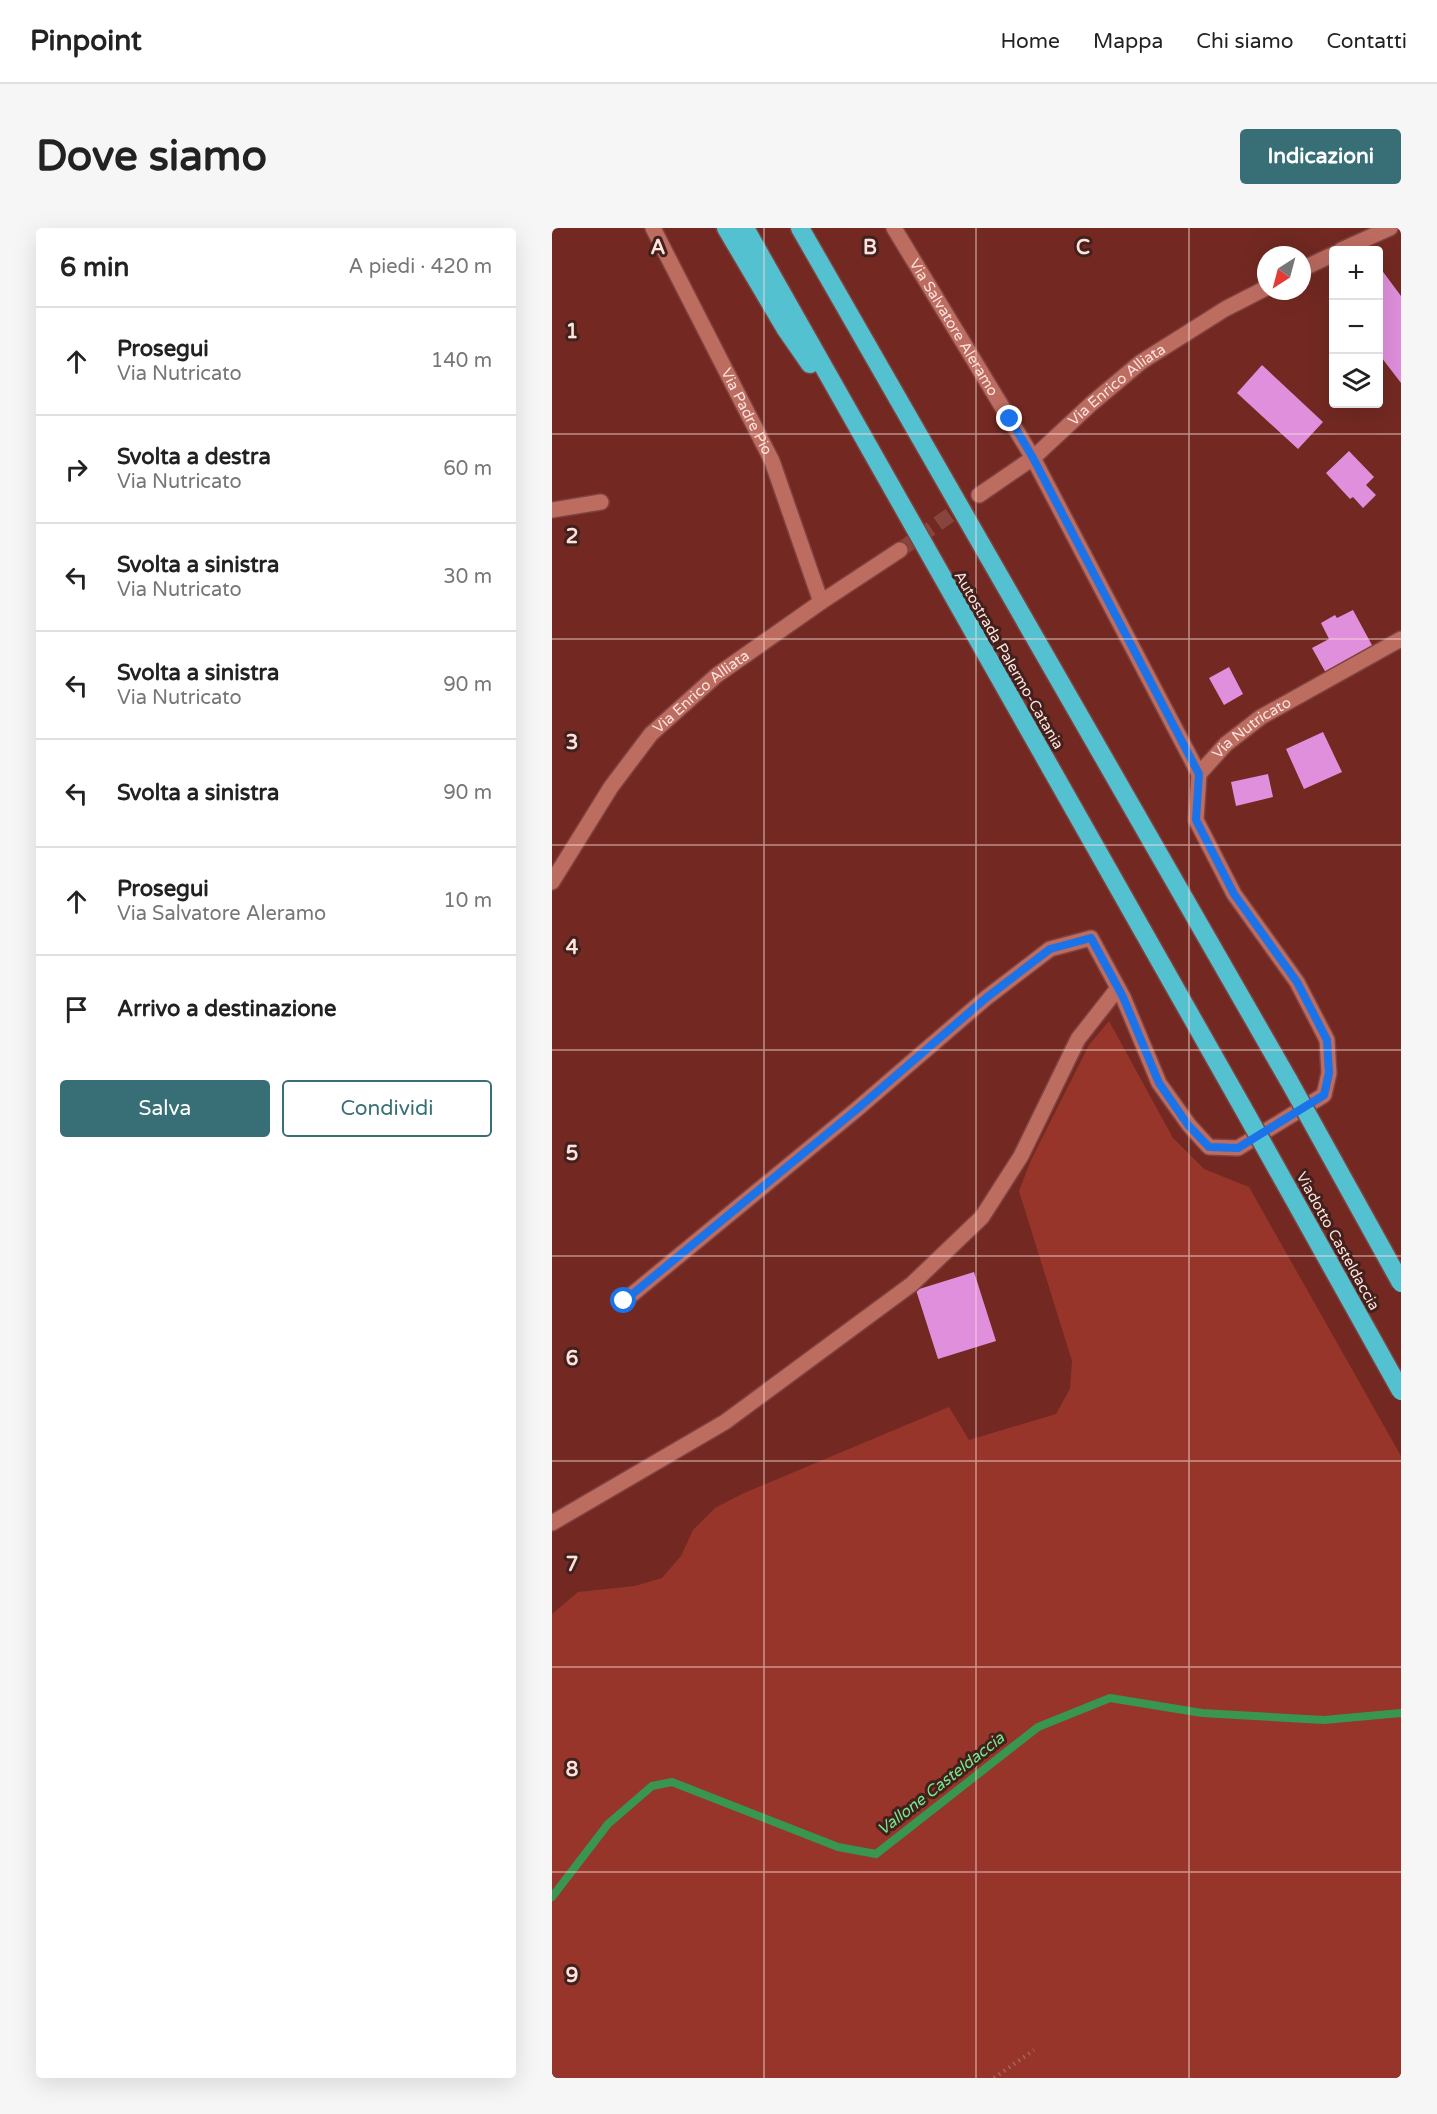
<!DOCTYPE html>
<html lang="it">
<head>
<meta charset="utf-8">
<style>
	:root { --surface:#fff; --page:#f6f6f6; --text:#222; --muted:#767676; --line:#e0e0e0; --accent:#386e76 }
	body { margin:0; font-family:"Varela Round",sans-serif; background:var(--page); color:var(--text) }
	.controls { position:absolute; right:18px; top:18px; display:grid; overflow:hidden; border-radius:6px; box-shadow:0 6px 24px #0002 }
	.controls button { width:54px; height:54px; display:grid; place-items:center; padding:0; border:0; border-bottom:2px solid var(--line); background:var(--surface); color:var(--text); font:30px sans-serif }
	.compass { position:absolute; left:705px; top:18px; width:54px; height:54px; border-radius:50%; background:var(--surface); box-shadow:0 6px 24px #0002; rotate:216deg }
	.stop { position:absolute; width:18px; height:18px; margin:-14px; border:4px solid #1a73e8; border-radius:50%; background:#fff }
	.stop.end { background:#1a73e8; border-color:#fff; box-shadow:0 2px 6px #0008 }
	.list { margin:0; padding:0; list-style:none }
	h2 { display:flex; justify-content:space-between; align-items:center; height:78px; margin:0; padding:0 24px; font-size:26px }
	h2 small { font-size:20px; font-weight:400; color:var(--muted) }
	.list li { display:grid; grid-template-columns:39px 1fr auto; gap:18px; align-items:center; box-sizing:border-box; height:108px; padding:0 24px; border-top:2px solid var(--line) }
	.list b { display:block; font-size:22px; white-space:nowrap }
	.list p { margin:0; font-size:20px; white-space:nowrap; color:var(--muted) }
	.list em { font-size:20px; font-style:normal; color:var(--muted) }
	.actions { display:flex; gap:12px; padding:18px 24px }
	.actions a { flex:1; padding:14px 0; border:2px solid var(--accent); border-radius:6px; text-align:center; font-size:21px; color:var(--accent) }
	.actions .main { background:var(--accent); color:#fff }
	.icon { flex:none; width:33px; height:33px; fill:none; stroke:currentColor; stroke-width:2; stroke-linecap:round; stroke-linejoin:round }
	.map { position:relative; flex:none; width:849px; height:1850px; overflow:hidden; border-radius:6px }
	header { display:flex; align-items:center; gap:36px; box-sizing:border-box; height:84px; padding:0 30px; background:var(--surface); border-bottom:2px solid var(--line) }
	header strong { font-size:28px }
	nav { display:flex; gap:33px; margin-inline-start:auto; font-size:21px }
	.intro { display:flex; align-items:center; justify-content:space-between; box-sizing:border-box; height:144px; padding:0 36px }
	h1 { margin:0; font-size:42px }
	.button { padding:15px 27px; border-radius:6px; background:var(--accent); color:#fff; font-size:21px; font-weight:700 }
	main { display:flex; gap:36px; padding:0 36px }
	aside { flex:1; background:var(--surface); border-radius:6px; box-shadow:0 6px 24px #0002 }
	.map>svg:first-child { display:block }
</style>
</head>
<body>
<header>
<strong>Pinpoint</strong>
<nav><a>Home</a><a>Mappa</a><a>Chi siamo</a><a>Contatti</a></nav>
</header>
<div class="intro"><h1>Dove siamo</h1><a class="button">Indicazioni</a></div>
<main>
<aside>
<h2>6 min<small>A piedi · 420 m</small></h2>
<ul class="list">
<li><svg class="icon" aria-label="ahead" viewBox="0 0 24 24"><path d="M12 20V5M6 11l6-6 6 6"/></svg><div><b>Prosegui</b><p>Via Nutricato</p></div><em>140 m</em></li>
<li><svg class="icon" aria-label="right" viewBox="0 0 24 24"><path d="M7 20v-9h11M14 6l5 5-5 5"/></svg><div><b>Svolta a destra</b><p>Via Nutricato</p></div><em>60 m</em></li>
<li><svg class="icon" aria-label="left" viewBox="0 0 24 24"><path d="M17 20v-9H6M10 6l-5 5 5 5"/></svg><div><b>Svolta a sinistra</b><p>Via Nutricato</p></div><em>30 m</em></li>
<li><svg class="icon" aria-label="left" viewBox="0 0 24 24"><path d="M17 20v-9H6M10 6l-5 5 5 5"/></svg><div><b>Svolta a sinistra</b><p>Via Nutricato</p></div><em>90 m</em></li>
<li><svg class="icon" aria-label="left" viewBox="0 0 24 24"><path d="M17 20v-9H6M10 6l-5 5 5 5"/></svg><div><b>Svolta a sinistra</b></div><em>90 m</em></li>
<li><svg class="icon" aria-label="ahead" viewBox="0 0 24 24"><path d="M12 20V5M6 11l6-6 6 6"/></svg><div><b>Prosegui</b><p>Via Salvatore Aleramo</p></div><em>10 m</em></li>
<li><svg class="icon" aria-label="arrive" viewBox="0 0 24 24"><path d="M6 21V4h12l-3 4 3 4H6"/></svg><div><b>Arrivo a destinazione</b></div></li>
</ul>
<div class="actions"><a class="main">Salva</a><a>Condividi</a></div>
</aside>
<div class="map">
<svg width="849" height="1850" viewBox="0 0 849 1850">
	<rect width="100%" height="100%" fill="#732922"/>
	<path fill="#97352b" d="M557 793 621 910 652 941 697 959 849 1228V1850H0V1386L26 1364 83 1358 110 1350 129 1328 141 1302 163 1280 190 1266 397 1179 417 1212 504 1186 518 1161 520 1133 467 963 479 932 537 817Z"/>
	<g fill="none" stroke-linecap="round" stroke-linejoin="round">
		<path stroke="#399650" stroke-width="8" d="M0 1669 56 1596 100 1558 120 1554 286 1619 324 1626 486 1499 558 1470 650 1485 772 1492 849 1485"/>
	</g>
	<path fill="#df8fdb" d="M826 37 849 68V155L826 125Z
		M710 137 771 194 746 221 685 165Z
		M797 223 822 249 814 257 824 267 811 280 801 269 798 271 774 245Z
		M801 382 821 419 774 445 760 420 777 411 769 395 783 387 785 390Z
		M677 439 691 466 672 477 657 450Z
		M771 504 790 544 752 561 734 521Z
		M716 546 721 569 684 578 679 554Z
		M422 1044 444 1113 386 1131 364 1062Z"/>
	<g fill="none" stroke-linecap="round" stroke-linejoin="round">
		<path stroke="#88453e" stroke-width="15" stroke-dasharray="15 8" stroke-linecap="butt" d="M348 322 427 267"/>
		<defs>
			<g id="minor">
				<path id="s1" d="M101 0 220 233 269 374"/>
				<path d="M481 230 647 546"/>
				<path d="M0 282 49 274"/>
				<path id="s2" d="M72 1073 304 882 434 770 498 721 539 710 571 769 607 855 637 897 657 919 686 920 772 867 777 845 775 812 745 754 682 666 644 592 647 546 674 516 709 489 849 411"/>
				<path d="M0 1295 173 1194 360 1056 430 989 469 928 526 811 566 760"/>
			</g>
			<g id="tertiary">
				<path id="s3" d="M342 0 481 230"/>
				<path d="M789 22 838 0"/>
				<path d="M750 41 782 26"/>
				<path id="s4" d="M427 267 481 230 539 176 589 134 673 81 714 60"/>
				<path id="s5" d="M0 654 59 559 99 506 165 447 269 374 348 322"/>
			</g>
			<path id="motorway" d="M174 0 233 100 258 136
				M193 0 691 880
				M248 0 737 853"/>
		</defs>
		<use href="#minor" stroke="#80423f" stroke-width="18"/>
		<use href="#tertiary" stroke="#80423f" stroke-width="18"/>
		<use href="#motorway" stroke="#80423f" stroke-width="21"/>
		<path stroke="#a36862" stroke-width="4" stroke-dasharray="1.5 4.5" stroke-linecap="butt" d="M442 1850 482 1822"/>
		<use href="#minor" stroke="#bd6c60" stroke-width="15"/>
		<use href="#tertiary" stroke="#bd6c60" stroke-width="15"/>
		<use href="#motorway" stroke="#54c1d1" stroke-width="18"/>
		<defs>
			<path id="motorway-bridge" d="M737 853 849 1055
				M691 880 849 1163"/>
		</defs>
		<use href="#motorway-bridge" stroke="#80423f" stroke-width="21" stroke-linecap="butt"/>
		<use href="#motorway-bridge" stroke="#54c1d1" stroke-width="18"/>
	</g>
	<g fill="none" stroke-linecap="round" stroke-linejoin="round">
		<path stroke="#1a73e8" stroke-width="8" d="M72 1073 304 882 434 770 498 721 539 710 571 769 607 855 636 897 657 919 686 920 772 867 777 845 775 812 745 754 682 666 644 592 647 546 481 230 458 191"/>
	</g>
	<path fill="none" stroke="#fee2dd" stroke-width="1.5" stroke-opacity="0.55" d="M212 0V1850M424 0V1850M637 0V1850M0 206H849M0 411H849M0 617H849M0 822H849M0 1028H849M0 1233H849M0 1439H849M0 1644H849"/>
	<g text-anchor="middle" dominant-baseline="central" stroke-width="6" stroke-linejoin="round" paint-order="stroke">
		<g font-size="15" fill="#fee2dd" stroke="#42201c">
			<text stroke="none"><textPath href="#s3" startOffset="116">Via Salvatore Aleramo</textPath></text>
			<text stroke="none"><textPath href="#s4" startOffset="177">Via Enrico Alliata</textPath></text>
			<text stroke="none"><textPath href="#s1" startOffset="206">Via Padre Pio</textPath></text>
			<text transform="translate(457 432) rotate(60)">Autostrada Palermo-Catania</text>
			<text stroke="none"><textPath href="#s5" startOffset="244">Via Enrico Alliata</textPath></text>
			<text stroke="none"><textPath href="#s2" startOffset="1396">Via Nutricato</textPath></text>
			<text transform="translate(786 1013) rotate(61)">Viadotto Casteldaccia</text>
		</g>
		<g font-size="16" font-style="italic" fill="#74ea8e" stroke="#42201c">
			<text transform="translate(389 1556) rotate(-38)">Vallone Casteldaccia</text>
		</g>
	</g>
	<g font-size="20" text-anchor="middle" font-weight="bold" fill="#fee2dd" stroke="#42201c" stroke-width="6" stroke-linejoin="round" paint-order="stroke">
		<text x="106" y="26">A</text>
		<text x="318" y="26">B</text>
		<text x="531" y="26">C</text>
		<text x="20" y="110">1</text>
		<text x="20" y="315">2</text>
		<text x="20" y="521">3</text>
		<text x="20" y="726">4</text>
		<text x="20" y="932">5</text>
		<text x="20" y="1137">6</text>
		<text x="20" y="1343">7</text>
		<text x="20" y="1548">8</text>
		<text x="20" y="1754">9</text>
	</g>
</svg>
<div class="controls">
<button>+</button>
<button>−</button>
<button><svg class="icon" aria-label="layers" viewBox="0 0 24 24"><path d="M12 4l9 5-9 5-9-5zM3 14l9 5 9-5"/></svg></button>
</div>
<svg class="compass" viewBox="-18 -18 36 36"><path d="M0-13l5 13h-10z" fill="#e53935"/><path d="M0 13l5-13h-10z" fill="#767676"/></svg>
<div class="stop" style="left:72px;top:1073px"></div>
<div class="stop end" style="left:458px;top:191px"></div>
</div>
</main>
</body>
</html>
